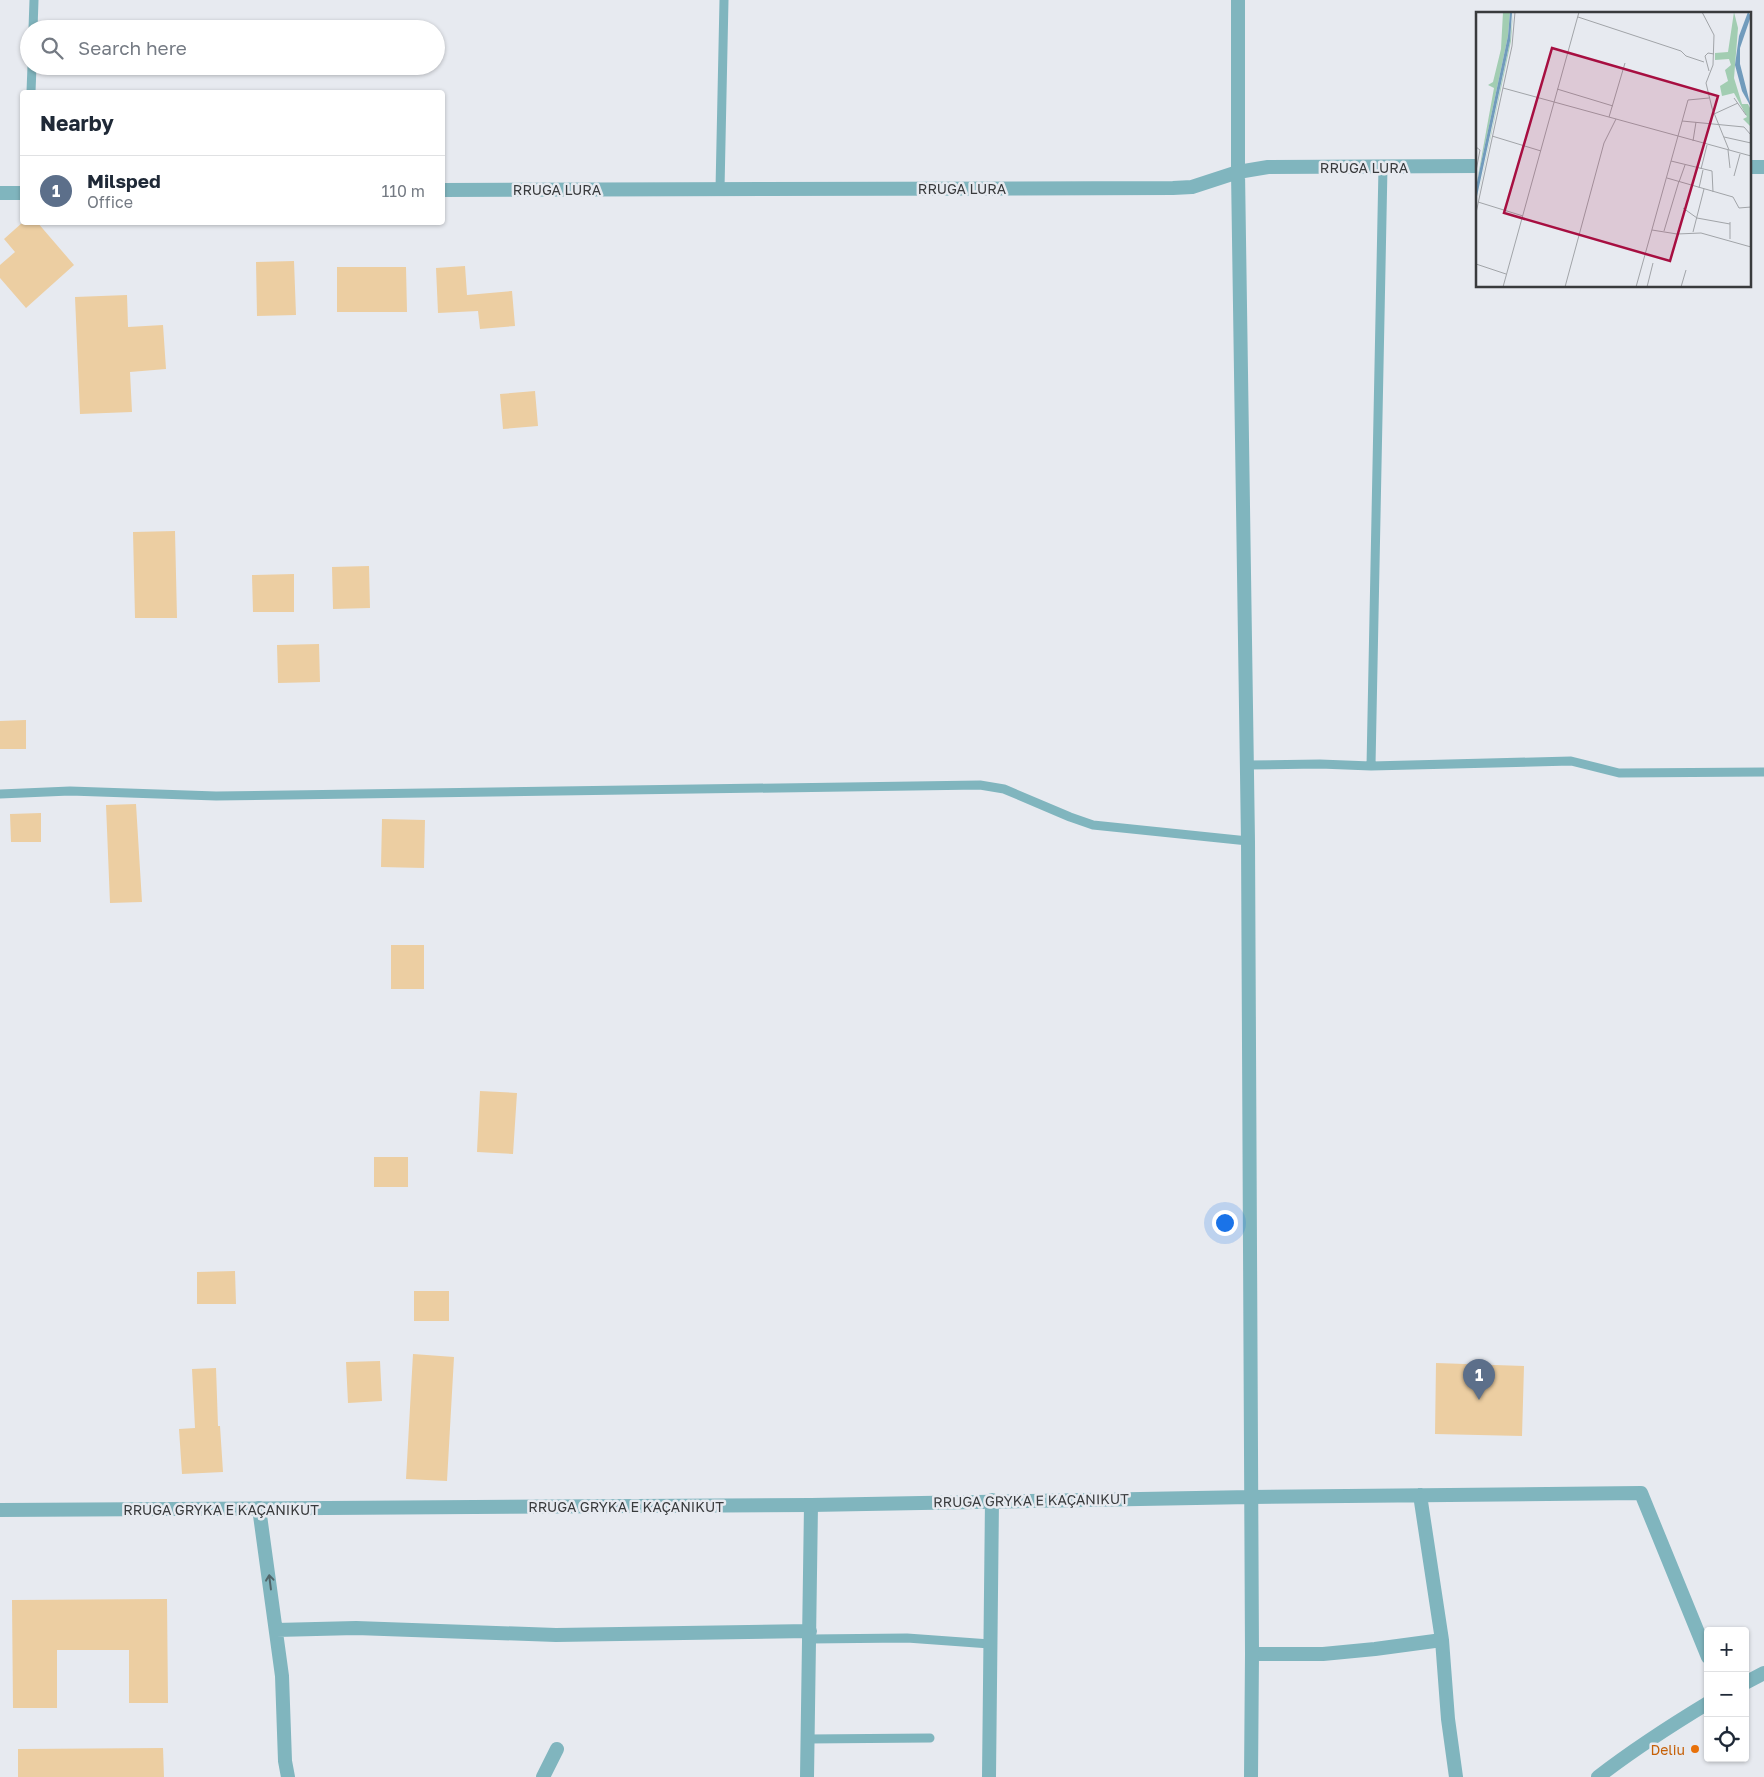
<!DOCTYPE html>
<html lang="en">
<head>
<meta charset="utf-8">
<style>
	:root { --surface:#fff; --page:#f2f2f3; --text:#1f2937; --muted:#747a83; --line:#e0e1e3; --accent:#111827 }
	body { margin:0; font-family:"Golos Text",sans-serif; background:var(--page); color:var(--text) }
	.controls { position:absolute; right:15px; bottom:15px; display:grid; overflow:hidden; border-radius:5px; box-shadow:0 1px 4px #0004 }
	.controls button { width:45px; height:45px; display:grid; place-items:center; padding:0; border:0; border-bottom:1px solid var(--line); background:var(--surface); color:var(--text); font:25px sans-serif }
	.you { position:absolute; left:1224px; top:1222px; width:18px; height:18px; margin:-12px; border:4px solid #fff; border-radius:50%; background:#1a73e8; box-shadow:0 0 0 8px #1a73e833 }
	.badge { display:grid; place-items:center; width:32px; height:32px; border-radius:50%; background:var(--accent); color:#fff; font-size:16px; font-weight:700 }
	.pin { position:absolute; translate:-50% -41px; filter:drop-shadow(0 1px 2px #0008) }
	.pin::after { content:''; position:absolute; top:26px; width:18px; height:15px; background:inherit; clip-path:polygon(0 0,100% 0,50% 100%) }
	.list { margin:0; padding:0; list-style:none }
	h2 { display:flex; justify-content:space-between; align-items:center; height:65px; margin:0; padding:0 20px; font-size:21px }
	h2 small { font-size:16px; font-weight:400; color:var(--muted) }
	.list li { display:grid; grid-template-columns:32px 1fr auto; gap:15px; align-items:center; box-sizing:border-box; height:70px; padding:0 20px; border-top:1px solid var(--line) }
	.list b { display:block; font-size:19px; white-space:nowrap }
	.list p { margin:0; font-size:16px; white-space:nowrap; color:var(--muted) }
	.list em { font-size:16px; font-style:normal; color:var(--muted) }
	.icon { flex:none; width:28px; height:28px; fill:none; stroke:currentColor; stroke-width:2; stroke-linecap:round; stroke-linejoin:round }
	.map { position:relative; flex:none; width:1764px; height:1777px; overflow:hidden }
	.search { position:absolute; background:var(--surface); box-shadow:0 1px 4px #0004; left:20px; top:20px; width:425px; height:55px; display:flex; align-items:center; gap:12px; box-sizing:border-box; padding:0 18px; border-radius:28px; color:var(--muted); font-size:19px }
	.panel { position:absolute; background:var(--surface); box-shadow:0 1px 4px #0004; left:20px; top:90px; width:425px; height:135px; border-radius:5px }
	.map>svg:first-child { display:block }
</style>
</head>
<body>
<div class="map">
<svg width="1764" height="1777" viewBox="0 0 1764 1777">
	<rect width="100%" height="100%" fill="#e7eaf0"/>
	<path fill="#eccea2" d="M23 222H37L74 265 26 308 0 278V265L15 252 4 239Z
		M294 261 296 315 257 316 256 262Z
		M465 266 467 295 512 291 515 326 480 329 478 311 438 313 436 268Z
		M337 267H406L407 312H337Z
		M127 295 128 327 163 325 166 369 130 372 132 412 80 414 75 297Z
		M535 391 538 426 503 429 500 394Z
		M175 531 177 618H135L133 532Z
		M369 566 370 608 333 609 332 567Z
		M294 574V612H253L252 575Z
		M319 644 320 682 278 683 277 645Z
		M26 720V749H0V721Z
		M136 804 142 902 110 903 106 805Z
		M41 813V842H11L10 814Z
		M382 819 425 820 424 868 381 867Z
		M391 945H424V989H391Z
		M480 1091 517 1093 513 1154 477 1152Z
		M374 1157H408V1187H374Z
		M235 1271 236 1304H197V1272Z
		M414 1291H449V1321H414Z
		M413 1354 454 1357 447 1481 406 1479Z
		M380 1361 382 1401 348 1403 346 1362Z
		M1436 1363 1524 1366 1522 1436 1435 1434Z
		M216 1368 218 1426H220L223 1472 182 1474 179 1429 195 1428 192 1369Z
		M167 1599 168 1703H129V1650H57V1708H13L12 1600Z
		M163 1748 164 1777H18V1749Z"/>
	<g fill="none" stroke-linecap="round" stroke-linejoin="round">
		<path stroke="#80b5be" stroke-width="9" d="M33 29 34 0
			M31 92 32 66
			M720 189 724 0
			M1247 765 1320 764 1371 766 1571 761 1619 773 1764 772
			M1371 766 1383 167
			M0 794 70 791 216 796 980 785 1004 789 1070 817 1093 825 1248 841
			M810 1639 907 1638 990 1644
			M808 1739 930 1738"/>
		<path stroke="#80b5be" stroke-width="14" d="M1238 0V172
			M1420 1495 1442 1640 1448 1719 1456 1777
			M1251 1497 1641 1493 1708 1657
			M259 1508 282 1676 285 1761 288 1777
			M276 1630 356 1628 556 1635 810 1631
			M1252 1654H1323L1375 1649 1442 1640
			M543 1777 557 1749
			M807 1777 811 1505
			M989 1777 992 1500"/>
		<path stroke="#80b5be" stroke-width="14" d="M1750 167H1764
			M1238 172 1248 841 1252 1654 1251 1777
			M442 190 1173 188 1192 187 1238 172 1268 167 1478 166
			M0 193H22
			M0 1510 811 1505 1251 1497
			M1745 1683 1764 1673
			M1598 1777C1633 1750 1670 1726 1708 1703"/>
	</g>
	<defs><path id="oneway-shaft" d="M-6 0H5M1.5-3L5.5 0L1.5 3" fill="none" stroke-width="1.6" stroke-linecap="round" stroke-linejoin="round" transform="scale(1.25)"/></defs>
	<use stroke="#52666a" href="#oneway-shaft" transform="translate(270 1582) rotate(-97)"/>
	<circle fill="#e8710a" stroke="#e7eaf0" stroke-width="2" cx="1695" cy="1749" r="5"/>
	<g text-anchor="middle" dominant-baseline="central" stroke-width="5" stroke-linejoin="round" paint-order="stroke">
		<g font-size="14" fill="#393b3d" stroke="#e7eaf0">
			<text x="1364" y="167">RRUGA LURA</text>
			<text x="962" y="188">RRUGA LURA</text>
			<text x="557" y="189">RRUGA LURA</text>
			<text transform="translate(1031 1500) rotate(-1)">RRUGA GRYKA E KAÇANIKUT</text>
			<text x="626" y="1506">RRUGA GRYKA E KAÇANIKUT</text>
			<text x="221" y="1509">RRUGA GRYKA E KAÇANIKUT</text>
		</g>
		<g font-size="14" fill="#c56008" stroke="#e7eaf0" text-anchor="end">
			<text x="1685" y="1749">Deliu</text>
		</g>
	</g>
	<g transform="translate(1476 12)">
		<rect width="275" height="275" fill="#e7eaf0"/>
		<path d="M27 0H34L32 24 0 175 18 76 12 73 17 70 25 37ZM37 0 35 29 1 190 34 29ZM258 0 262 16 258 66 266 92H272L274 96 275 115 267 107 271 105 258 81 246 84 244 74 252 69 249 58 255 53 253 47 239 48V41L252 40Z" fill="#a2cdb2"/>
		<path d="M34 0 36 1 34 29 0 189V175L32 24ZM272 0 275 4 264 36V52L275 95 266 79 259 53 263 24Z" fill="#719bbc"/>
		<path fill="none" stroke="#a1a4a8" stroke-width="1" d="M226 0 238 23 237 53 230 71 236 96 253 138M102 5 205 39 210 44 228 50M233 59 229 44 232 41 238 42M27 76 275 144M81 77 137 94M258 86 270 103M238 102 262 91M133 105 149 51M206 109 268 115 275 123M16 124 65 139M248 125 275 131M217 129 220 110M0 135 4 138 0 159M252 138 254 156M195 149 236 159 237 180M225 157 231 133M258 164 264 142M191 166 257 185 263 196 275 195M203 170 209 153M223 176 227 158M2 190 47 204M207 196 221 206 254 212M0 201 36 34 39 0M254 210V227M176 218 201 222 225 221 275 235M188 219 203 169M217 220 228 177M0 252 30 262M27 275 103 0M89 275 128 131 140 107M160 275 212 88 233 86M171 275 177 251M205 275 210 258"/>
		<path fill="#a70f41" fill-opacity="0.15" stroke="#a70f41" stroke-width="2.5" d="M76 36 242 84 194 249 28 201Z"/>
		<rect width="275" height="275" fill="none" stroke="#393b3d" stroke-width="2.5"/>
	</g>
</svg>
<div class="controls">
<button>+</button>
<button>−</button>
<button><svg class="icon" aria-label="locate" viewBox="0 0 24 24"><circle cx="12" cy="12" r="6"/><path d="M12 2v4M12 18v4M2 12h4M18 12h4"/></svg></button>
</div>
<div class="you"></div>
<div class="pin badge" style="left:1479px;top:1400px;background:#5c6f8a">1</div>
<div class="search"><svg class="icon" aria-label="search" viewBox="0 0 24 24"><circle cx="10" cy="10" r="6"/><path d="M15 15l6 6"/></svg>Search here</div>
<section class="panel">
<h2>Nearby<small></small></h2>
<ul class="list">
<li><span class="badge" style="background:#5c6f8a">1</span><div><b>Milsped</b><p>Office</p></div><em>110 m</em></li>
</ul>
</section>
</div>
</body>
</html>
